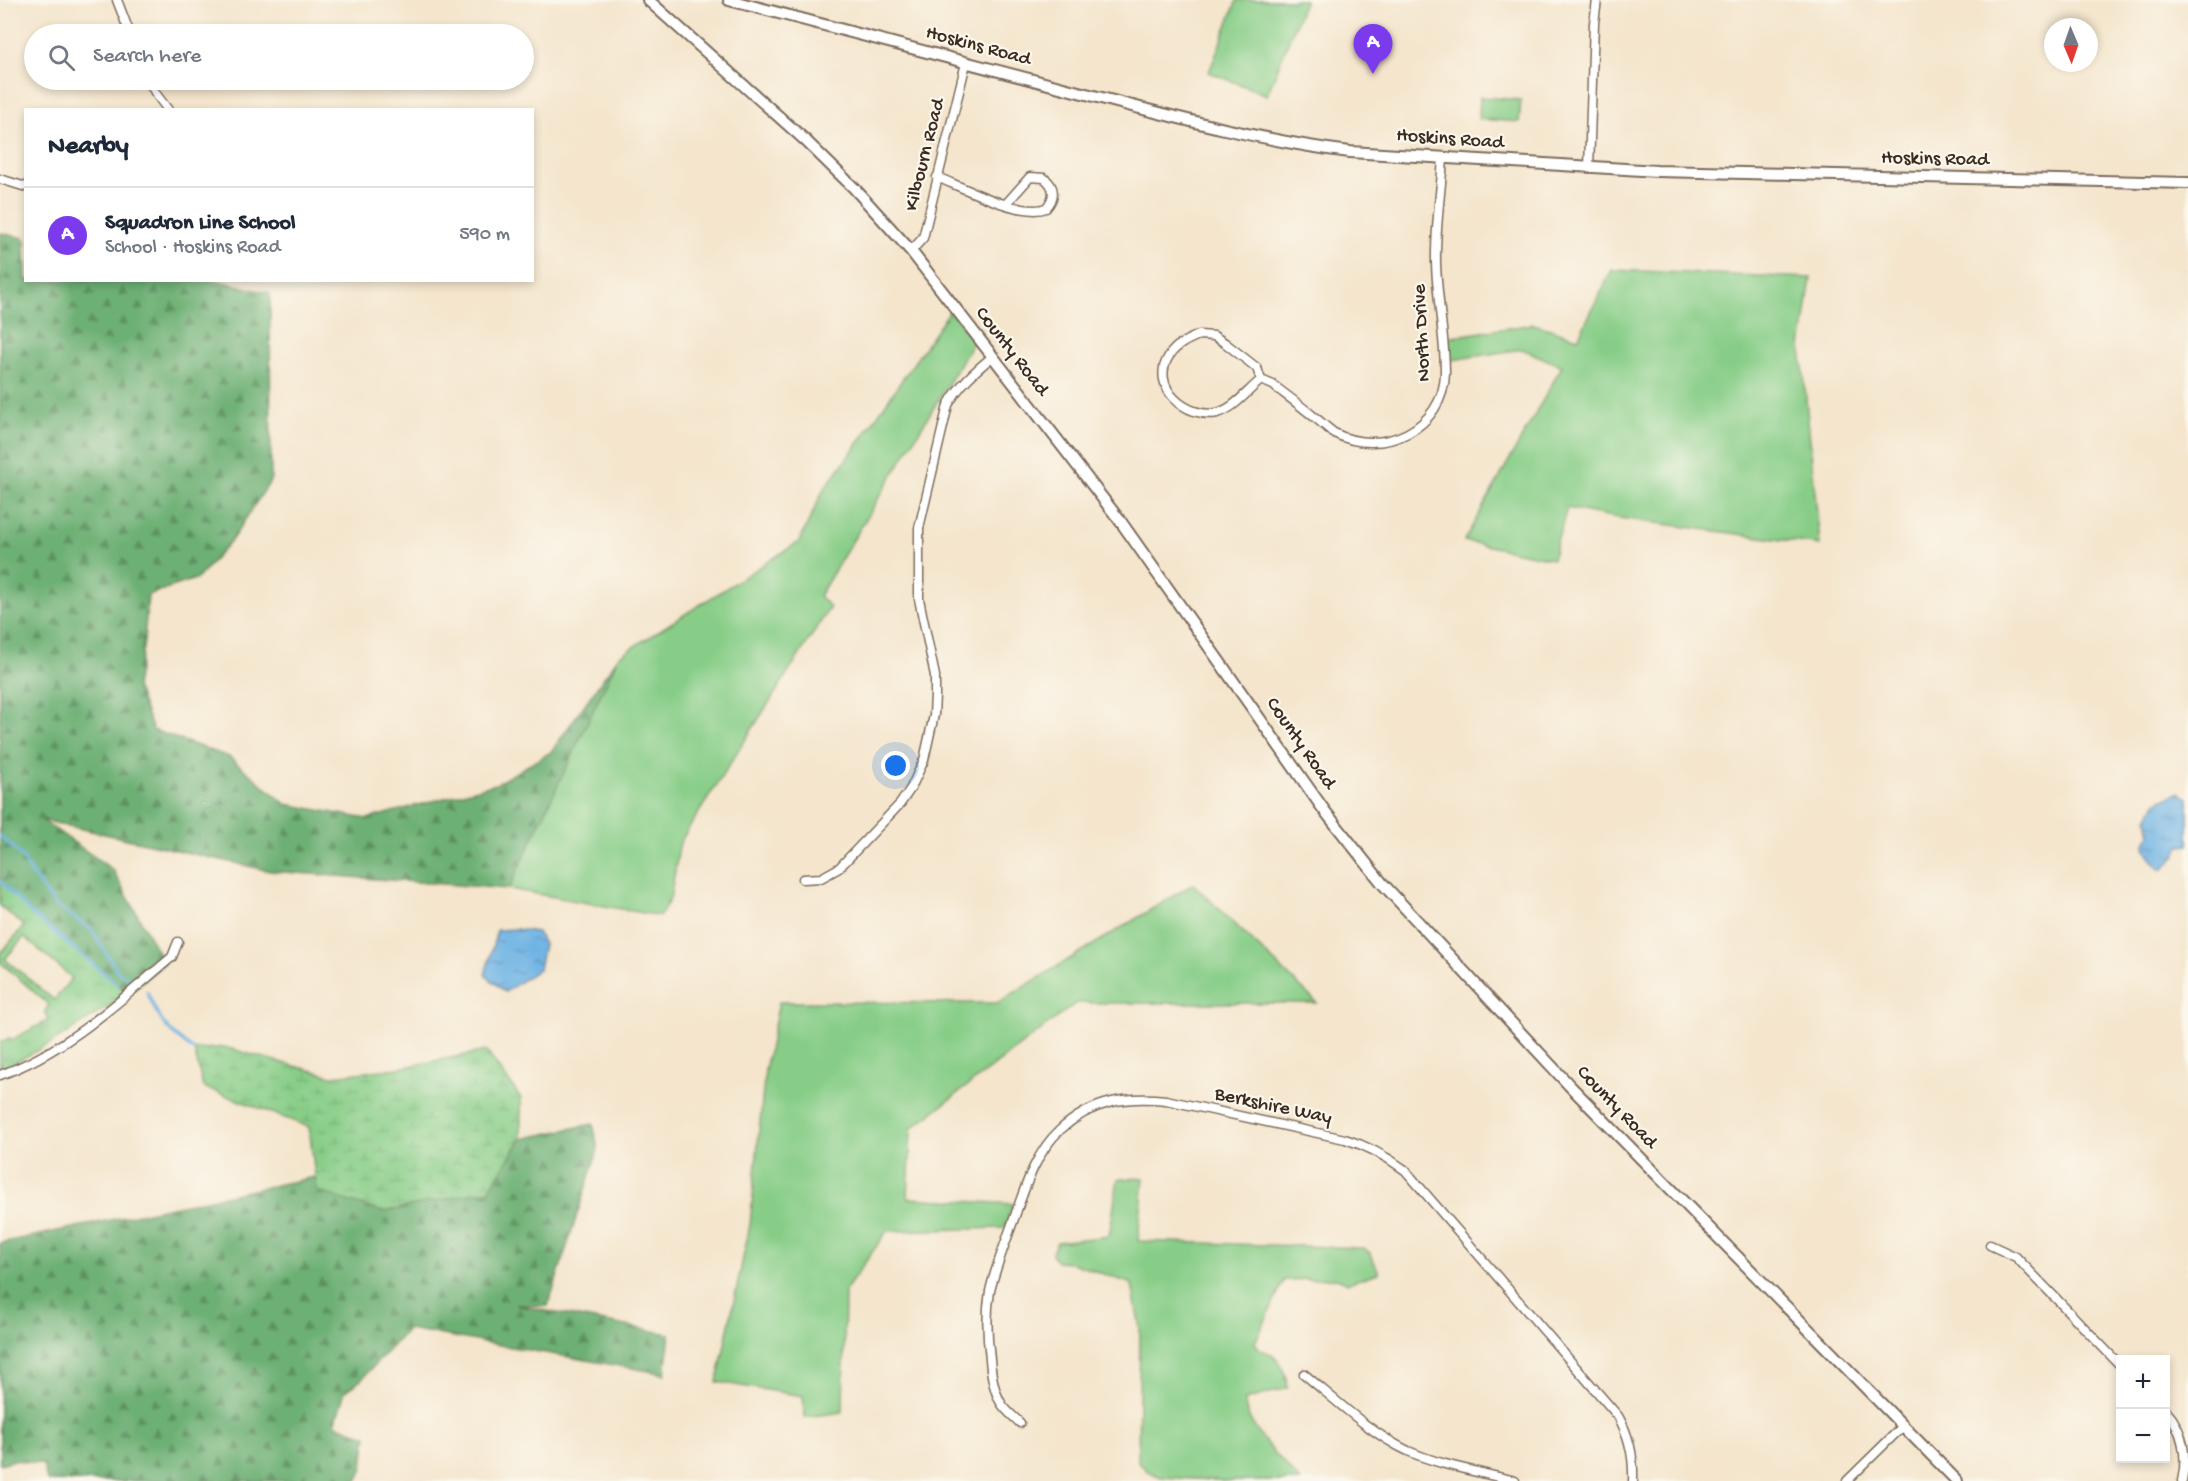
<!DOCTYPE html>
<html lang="en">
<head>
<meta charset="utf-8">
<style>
	:root { --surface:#fff; --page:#f6f6f7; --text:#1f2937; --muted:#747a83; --line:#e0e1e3; --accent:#7c3aed }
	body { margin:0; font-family:"Gochi Hand",sans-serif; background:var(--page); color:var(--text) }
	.controls { position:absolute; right:18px; bottom:18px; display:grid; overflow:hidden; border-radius:0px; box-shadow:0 3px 9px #0003 }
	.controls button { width:54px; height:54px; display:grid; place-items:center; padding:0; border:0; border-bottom:2px solid var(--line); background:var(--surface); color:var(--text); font:30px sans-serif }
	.compass { position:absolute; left:2044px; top:18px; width:54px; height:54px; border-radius:50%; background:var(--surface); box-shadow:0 3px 9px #0003; rotate:178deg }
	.you { position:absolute; left:896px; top:766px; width:21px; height:21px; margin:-15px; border:4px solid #fff; border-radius:50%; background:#1a73e8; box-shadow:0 0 0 9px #1a73e833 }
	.badge { display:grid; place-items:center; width:39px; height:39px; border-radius:50%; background:var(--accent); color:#fff; font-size:20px; font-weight:700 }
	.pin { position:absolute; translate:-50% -50px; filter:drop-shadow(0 2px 3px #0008) }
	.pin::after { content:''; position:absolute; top:32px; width:21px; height:18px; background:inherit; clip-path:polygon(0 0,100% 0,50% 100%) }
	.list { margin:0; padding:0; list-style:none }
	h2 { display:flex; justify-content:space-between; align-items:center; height:78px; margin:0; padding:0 24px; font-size:26px }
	h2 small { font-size:20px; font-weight:400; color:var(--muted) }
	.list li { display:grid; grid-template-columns:39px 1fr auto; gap:18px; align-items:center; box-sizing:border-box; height:96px; padding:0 24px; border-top:2px solid var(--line) }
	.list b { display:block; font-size:22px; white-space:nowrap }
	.list p { margin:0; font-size:20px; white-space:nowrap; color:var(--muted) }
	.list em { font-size:20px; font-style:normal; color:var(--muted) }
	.icon { flex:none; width:33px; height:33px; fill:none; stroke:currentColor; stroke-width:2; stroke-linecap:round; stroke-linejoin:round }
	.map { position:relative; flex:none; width:2188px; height:1481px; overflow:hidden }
	.search { position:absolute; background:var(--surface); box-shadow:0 3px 9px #0003; left:24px; top:24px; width:510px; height:66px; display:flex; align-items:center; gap:15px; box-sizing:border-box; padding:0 21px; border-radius:33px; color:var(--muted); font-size:22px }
	.panel { position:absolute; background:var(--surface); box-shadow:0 3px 9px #0003; left:24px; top:108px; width:510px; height:174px; border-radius:0px }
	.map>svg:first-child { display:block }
</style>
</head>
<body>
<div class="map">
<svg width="2188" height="1481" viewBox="0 0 2188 1481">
	<defs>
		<pattern id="grass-tufts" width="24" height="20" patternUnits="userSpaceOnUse" patternTransform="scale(1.5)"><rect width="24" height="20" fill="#87cd87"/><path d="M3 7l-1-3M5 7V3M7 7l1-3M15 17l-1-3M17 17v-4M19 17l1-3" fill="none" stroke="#75b074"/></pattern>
		<pattern id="forest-firs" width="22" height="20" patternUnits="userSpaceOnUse" patternTransform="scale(1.5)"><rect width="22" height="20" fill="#6db074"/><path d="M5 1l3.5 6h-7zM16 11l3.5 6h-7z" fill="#5b8f5f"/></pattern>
		<pattern id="wetland-marsh" width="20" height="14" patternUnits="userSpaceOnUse" patternTransform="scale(1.5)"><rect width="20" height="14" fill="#87cd87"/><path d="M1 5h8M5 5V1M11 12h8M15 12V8" fill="none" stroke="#75b074"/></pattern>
		<pattern id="water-ripples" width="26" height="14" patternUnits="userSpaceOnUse" patternTransform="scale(1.5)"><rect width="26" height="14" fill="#6eb3e4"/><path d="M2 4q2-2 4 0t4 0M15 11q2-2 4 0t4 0" fill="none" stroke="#5c92b8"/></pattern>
	</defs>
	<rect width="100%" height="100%" fill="#fbf7ec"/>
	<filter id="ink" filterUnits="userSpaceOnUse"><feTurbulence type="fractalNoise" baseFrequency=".0167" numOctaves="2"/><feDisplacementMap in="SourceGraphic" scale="12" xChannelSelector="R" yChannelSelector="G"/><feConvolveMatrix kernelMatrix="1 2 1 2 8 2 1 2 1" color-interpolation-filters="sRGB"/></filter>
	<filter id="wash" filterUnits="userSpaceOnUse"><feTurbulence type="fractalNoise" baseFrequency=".008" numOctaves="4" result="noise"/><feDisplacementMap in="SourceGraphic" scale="24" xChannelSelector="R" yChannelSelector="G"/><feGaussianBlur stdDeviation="1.35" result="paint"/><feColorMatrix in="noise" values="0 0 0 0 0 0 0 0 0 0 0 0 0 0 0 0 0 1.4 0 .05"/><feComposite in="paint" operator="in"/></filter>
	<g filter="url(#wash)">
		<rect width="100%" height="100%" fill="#f4e5cc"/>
		<path fill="url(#grass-tufts)" stroke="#617c52" stroke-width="1.5" fill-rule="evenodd" d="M0 881 31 913 129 993C87 1020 46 1049 0 1069V1042L10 1038 11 1040 49 1020 45 1011 49 1005 0 962V954L24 926 0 906ZM24 937 72 978 54 1000 5 959Z"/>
		<path fill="url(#forest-firs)" stroke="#546d49" stroke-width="1.5" d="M0 233 25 238 26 280H214L270 293 271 480 233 538 198 578 148 595 144 641 136 687 153 730 229 757 286 804 367 819 496 784 551 752 619 656 509 889 270 871 42 820 113 870 164 963 129 993 31 913 0 882Z
			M593 1124 598 1149 548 1306 515 1305 670 1334 665 1374 408 1329 360 1381 345 1391 335 1424 367 1436 362 1471 357 1481H47L43 1464 15 1460 0 1464V1243L315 1177 318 1191 489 1190 521 1139Z"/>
		<path fill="url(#wetland-marsh)" stroke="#617c52" stroke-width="1.5" d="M224 1047 332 1076 399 1068 486 1051 521 1098V1139L489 1190 382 1212 317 1191 309 1127 203 1087 194 1050Z"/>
		<path fill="#87cd87" stroke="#617c52" stroke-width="1.5" d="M1237 0H1305L1267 95 1209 72Z
			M1480 97 1521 100 1519 122 1479 119Z
			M1612 270 1811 278 1801 347 1820 545 1612 517 1567 508 1552 559 1464 541 1562 366 1522 349 1446 361 1444 338 1534 324 1578 338Z
			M951 309 973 343 819 596 830 607 680 842 670 899 660 916 509 889 619 656 799 542 824 489 855 448Z
			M1193 884 1317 1003H1076L911 1129 908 1198 1013 1204 1004 1228 887 1231 845 1291 843 1412 805 1417 803 1396 717 1382 750 1225 765 1070 779 1002 997 1003Z
			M1144 1178 1138 1241 1364 1248 1371 1254 1379 1273 1348 1283 1337 1278 1284 1280 1255 1343C1261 1352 1262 1349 1270 1354 1281 1361 1286 1375 1288 1388L1245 1400C1243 1424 1285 1463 1300 1481H1230L1161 1477 1147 1471 1138 1461 1140 1329 1132 1284 1072 1263 1057 1262 1052 1253 1057 1242 1109 1236 1118 1179Z"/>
		<path fill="url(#water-ripples)" stroke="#546e81" stroke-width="1.5" d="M2178 793 2188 798V845L2180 846 2175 857 2161 870C2157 867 2144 849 2145 844 2146 840 2149 838 2151 835L2148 819 2156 802Z
			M516 929 537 932 544 944 539 969 505 992 485 975 497 930Z"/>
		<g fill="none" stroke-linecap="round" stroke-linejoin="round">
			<path stroke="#6eb3e4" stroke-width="3" d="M0 836 23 858 33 876 56 906 91 929 119 973 133 980
				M0 881 31 913 117 984
				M147 992C160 1023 167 1031 194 1050"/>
		</g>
	</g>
	<g filter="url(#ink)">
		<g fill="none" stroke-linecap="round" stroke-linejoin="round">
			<defs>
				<path id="minor" d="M117 0 130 34
					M148 80 156 94 168 110
					M1589 168 1594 23 1597 0
					M937 177C962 187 1022 218 1046 208 1055 198 1056 187 1044 178L1030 177 1006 204
					M0 179 26 187
					M911 251 923 238 966 63
					M1199 335 1214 336 1225 343 1257 368 1261 380C1247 391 1234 409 1217 413 1187 419 1149 387 1169 356 1176 345 1187 340 1199 335Z
					M1261 380 1273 385C1286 395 1300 405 1313 416 1320 421 1327 428 1334 433 1382 458 1444 429 1445 373 1445 336 1437 300 1436 263 1435 229 1441 192 1443 158
					M803 879 821 878 839 868 900 804 911 788 924 760 934 715 935 695V676L919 599V528L948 405C959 385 975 371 992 357
					M0 1075C66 1052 119 1001 172 957L178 942
					M1990 1245 2016 1257 2120 1365
					M1304 1374C1337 1401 1370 1433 1408 1451 1442 1466 1480 1472 1515 1481
					M2166 1411C2183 1429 2188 1457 2182 1481
					M1020 1423C1014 1417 1005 1410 1001 1403 994 1391 991 1373 990 1359 987 1337 986 1314 990 1291 996 1265 1007 1239 1016 1213 1026 1184 1037 1151 1060 1130 1092 1101 1125 1096 1166 1100L1345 1139C1368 1146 1386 1156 1405 1170L1618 1416C1630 1437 1634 1457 1633 1481
					M1847 1481 1902 1427"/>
				<path id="tertiary" d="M648 0 805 140 854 188 911 251 1121 522 1324 810 1382 883 1569 1085 1957 1481
					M729 0C843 30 957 60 1071 90 1163 114 1256 140 1350 152L1657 171 2188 183"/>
			</defs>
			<use href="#minor" stroke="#7c6b5b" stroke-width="11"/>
			<use href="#tertiary" stroke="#7c6b5b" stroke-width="14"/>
			<use href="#minor" stroke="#fff" stroke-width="8"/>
			<use href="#tertiary" stroke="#fff" stroke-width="10"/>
		</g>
	</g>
	<g text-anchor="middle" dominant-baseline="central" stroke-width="4.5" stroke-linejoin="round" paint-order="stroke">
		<g font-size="20" fill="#3b2a1e" stroke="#fbf7ec">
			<text transform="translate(978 47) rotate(15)">Hoskins Road</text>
			<text transform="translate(1450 140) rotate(4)">Hoskins Road</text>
			<text transform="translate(926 155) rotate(-76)">Kilbourn Road</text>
			<text transform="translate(1935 160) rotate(1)">Hoskins Road</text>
			<text transform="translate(1423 333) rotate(-93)">North Drive</text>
			<text transform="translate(1011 352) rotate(52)">County Road</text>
			<text transform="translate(1300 744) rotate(55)">County Road</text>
			<text transform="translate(1273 1107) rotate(12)">Berkshire Way</text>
			<text transform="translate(1616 1108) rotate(46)">County Road</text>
		</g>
	</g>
</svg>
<div class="controls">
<button>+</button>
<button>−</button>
</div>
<svg class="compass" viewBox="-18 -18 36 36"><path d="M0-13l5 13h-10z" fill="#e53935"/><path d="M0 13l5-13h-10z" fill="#747a83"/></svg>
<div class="you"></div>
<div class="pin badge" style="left:1373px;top:74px">A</div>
<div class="search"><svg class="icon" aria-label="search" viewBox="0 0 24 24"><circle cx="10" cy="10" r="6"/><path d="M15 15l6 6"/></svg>Search here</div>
<section class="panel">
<h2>Nearby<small></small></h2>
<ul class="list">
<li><span class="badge">A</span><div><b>Squadron Line School</b><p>School · Hoskins Road</p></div><em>590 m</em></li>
</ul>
</section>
</div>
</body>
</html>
